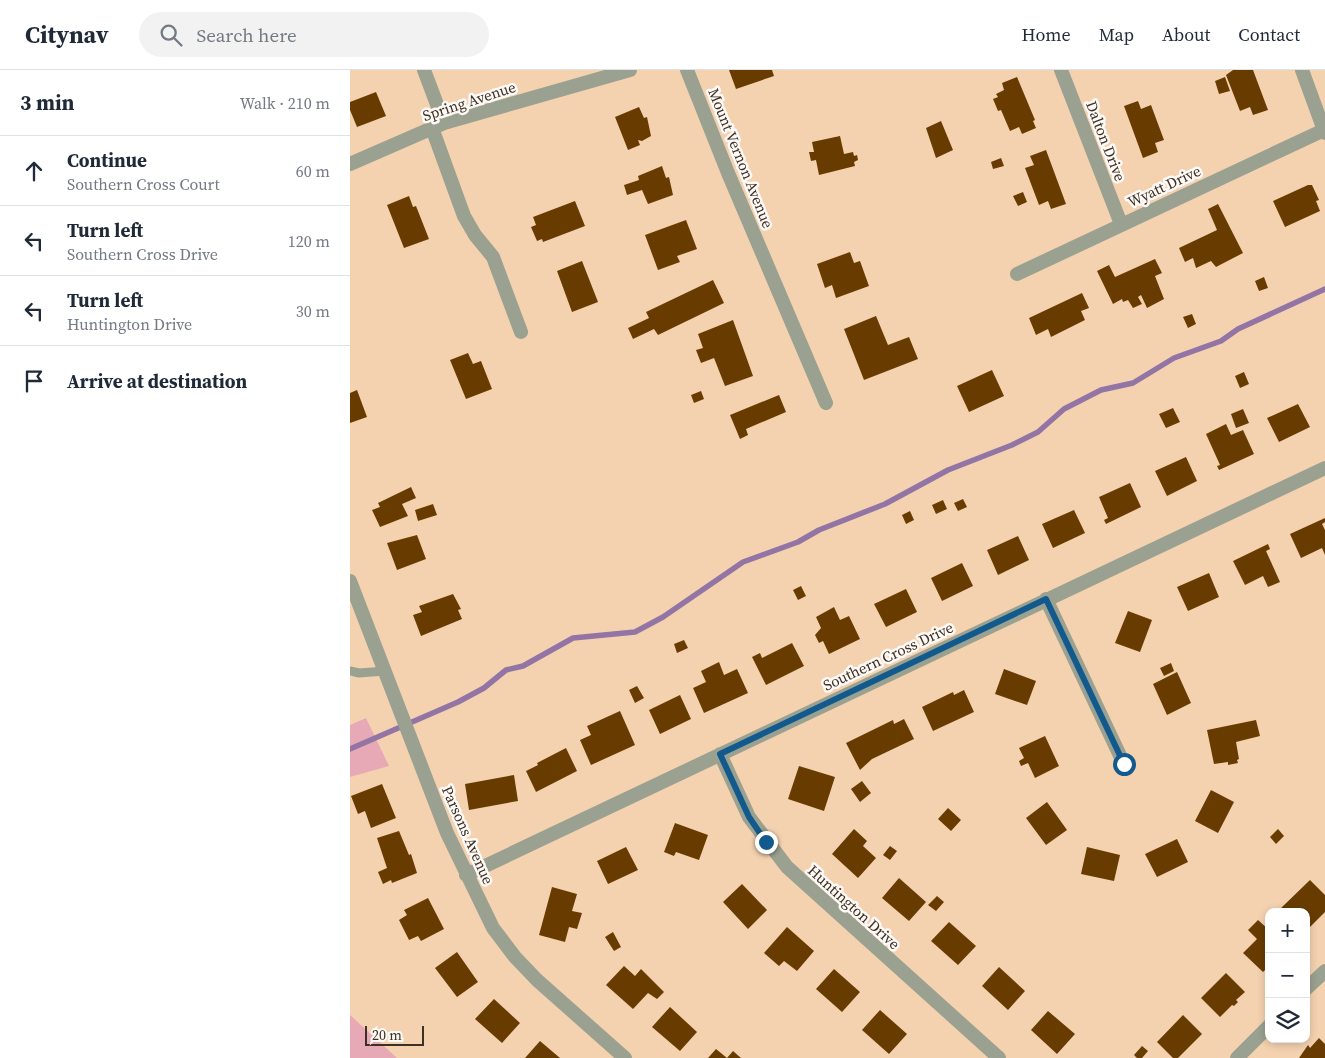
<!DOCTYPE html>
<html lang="en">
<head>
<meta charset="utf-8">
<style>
	:root { --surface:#fff; --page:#f2f2f3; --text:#1f2937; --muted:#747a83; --line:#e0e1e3 }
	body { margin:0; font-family:"Source Serif 4",serif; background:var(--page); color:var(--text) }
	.controls { position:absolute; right:15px; bottom:15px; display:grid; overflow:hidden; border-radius:10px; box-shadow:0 2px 8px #0003 }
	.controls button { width:45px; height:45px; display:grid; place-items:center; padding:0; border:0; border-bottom:1px solid var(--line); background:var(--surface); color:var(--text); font:25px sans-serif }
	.scale { position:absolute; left:15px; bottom:12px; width:59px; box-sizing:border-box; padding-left:5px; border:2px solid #3e3023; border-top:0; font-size:14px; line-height:18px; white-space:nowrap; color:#3e3023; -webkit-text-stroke:4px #fdf9f6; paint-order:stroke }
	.stop { position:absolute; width:15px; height:15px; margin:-11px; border:4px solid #125a8e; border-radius:50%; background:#fff }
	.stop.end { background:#125a8e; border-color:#fff; box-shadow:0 1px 5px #0008 }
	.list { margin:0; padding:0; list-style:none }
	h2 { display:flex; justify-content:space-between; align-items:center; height:65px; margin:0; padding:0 20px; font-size:21px }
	h2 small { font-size:16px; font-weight:400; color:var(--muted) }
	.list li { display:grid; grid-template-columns:32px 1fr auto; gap:15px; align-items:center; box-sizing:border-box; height:70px; padding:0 20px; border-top:1px solid var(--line) }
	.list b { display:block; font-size:19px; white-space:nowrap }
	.list p { margin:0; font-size:16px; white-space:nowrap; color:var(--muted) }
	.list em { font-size:16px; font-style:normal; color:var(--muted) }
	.icon { flex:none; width:28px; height:28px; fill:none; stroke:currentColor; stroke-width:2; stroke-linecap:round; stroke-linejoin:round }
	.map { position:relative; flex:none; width:975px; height:988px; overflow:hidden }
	header { display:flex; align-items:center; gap:30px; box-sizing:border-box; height:70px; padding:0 25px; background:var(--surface); border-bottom:1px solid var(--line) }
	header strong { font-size:24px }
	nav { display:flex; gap:28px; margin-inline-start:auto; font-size:18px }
	.search { width:350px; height:45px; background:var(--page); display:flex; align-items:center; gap:12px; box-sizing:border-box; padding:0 18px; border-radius:28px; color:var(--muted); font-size:19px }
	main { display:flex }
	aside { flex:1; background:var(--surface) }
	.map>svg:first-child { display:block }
</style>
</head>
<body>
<header>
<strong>Citynav</strong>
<div class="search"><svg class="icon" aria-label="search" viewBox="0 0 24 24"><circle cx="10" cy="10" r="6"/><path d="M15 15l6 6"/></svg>Search here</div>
<nav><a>Home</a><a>Map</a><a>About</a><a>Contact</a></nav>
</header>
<main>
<aside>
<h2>3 min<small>Walk · 210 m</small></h2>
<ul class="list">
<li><svg class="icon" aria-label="ahead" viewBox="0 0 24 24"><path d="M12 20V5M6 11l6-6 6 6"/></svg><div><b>Continue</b><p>Southern Cross Court</p></div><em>60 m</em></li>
<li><svg class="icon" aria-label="left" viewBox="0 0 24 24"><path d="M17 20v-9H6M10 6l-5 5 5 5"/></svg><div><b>Turn left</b><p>Southern Cross Drive</p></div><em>120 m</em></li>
<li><svg class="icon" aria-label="left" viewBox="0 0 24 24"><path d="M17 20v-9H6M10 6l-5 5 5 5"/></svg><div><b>Turn left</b><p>Huntington Drive</p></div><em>30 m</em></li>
<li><svg class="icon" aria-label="arrive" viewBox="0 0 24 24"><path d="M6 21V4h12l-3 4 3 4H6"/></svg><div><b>Arrive at destination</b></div></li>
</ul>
</aside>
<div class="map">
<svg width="975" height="988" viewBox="0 0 975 988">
	<rect width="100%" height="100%" fill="#f4d2b0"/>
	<path fill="#e7a9b5" d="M16 648 39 696 0 707V655Z
		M0 945 47 988H0Z"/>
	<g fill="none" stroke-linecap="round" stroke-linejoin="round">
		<path stroke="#9375a5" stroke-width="5.5" d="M0 679 108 632 134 618 156 600 173 596 223 568 285 562 313 547 393 492 448 472 469 460 535 434 598 400 662 375 688 362 714 339 751 320 783 313 824 288 871 271 888 259 975 219"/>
	</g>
	<path fill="#683c00" d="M379 0H422L424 6 386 19Z
		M883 0H903L918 40 903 45 900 37 890 41 876 5Z
		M667 7 685 50 683 51 686 58 672 64 669 57 660 61 651 40 648 41 643 29 648 27 646 24 654 20 652 13Z
		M875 7 880 21 869 24 865 11Z
		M26 22 36 46 7 57 0 40V32Z
		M788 31 791 39 801 35 814 70 805 73 808 82 793 88 774 36Z
		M289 37 294 48 297 47 301 66 292 71 288 70 290 75 278 80 265 47Z
		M591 51 603 80 586 88 576 58Z
		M490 66 494 84 503 82 504 86 507 85 508 90 504 92 505 96 469 105 466 90 461 91 459 82H464L462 72Z
		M696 80 716 134 701 139 698 131 689 135 675 98 684 95 680 86Z
		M651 88 654 96 643 99 641 92Z
		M312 96 316 108 319 107 323 125 298 134 292 120 277 125 274 115 289 110 288 106Z
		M958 115H962L969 130 966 131 970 141 935 157 923 131Z
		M673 122 677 132 668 136 663 126Z
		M59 126 63 137 66 136 79 169 54 178 37 135Z
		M225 131 235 156 193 172 192 169 187 171 181 157 186 155 183 147Z
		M868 134 893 183 866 197 861 191 846 198 843 188 835 192 829 178 867 160 858 139Z
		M336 150 347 179 327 186 330 192 308 200 295 165Z
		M500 182 504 193 510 191 519 216 486 228 482 215 475 218 467 194Z
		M805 189 812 203 805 206 814 229 797 238 791 225 788 227 792 234 783 238 778 230 773 232 772 229 763 234 747 201 759 195 765 207Z
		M232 191 248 232 222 242 207 201Z
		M914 207 918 218 909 221 905 211Z
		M363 210 374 233 308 265 304 259 283 269 278 258 299 248 296 242Z
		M732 223 739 238 731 241 735 250 701 267 698 259 686 265 679 248Z
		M842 244 846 254 838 258 833 247Z
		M526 246 538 275 559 267 568 289 514 310 494 259Z
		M383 250 403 306 375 316 364 288 351 293 346 280 353 278 348 264Z
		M118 283 123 294 131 291 142 319 116 329 100 290Z
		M642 300 654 326 619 342 607 316Z
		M894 302 899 314 890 318 885 306Z
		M7 320 17 347 0 353V323Z
		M351 321 354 329 344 333 341 325Z
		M429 325 436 342 396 359 398 365 390 369 380 345Z
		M948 334 960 357 929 372 917 348Z
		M823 338 830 352 816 358 809 344Z
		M893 339 899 353 886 358 881 344Z
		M876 354 881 365 893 360 904 384 869 400 867 396 870 395 856 364Z
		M836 387 847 411 817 426 805 401Z
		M780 413 791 437 756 454 754 450 758 448 749 427Z
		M61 417 66 428 52 434 58 446 30 457 22 440 30 437 28 433Z
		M613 429 617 437 608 441 604 433Z
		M593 430 597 439 586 444 582 435Z
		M83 434 87 445 68 451 65 440Z
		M724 440 735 463 703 478 692 454Z
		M560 441 564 450 556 454 552 445Z
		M975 448V452L972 454 975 460V485L972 478 951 488 940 464Z
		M67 465 76 489 47 500 37 473Z
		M668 466 679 490 648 505 637 480Z
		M918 474 920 479 916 481 930 512 918 517 913 506 895 515 883 491Z
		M612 493 623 516 592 531 581 508Z
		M859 503 869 527 838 541 827 517Z
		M451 516 456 526 448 530 443 520Z
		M556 519 567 542 536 557 524 534Z
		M103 524 111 539 108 540 112 549 71 566 63 545 72 542 69 536Z
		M484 537 490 550 499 546 510 569 479 584 473 571 469 573 465 565 471 558 466 547Z
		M778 541 802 550 790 582 765 573Z
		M334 570 338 578 327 583 324 574Z
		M442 573 454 596 416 615 402 587 410 583 412 588Z
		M369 592 374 605 387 599 398 623 354 643 343 618 356 612 351 601Z
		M821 593 824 601 814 606 810 598Z
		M654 599 686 611 677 635 645 624Z
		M827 602 841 633 817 645 803 614Z
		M287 616 294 628 285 633 279 620Z
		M614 620 624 642 583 661 572 637 603 622 604 625Z
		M330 625 341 649 310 664 299 640Z
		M270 641 285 675 241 695 230 670 241 665 237 656Z
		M554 649 564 669 522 689 510 700 496 673 543 650 544 654Z
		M906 650 910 666 886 672 889 689 887 690 888 693 878 695V692L864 694 857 660Z
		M695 666 709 696 685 708 678 693 671 696 669 691 674 688 669 678Z
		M216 678 227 701 186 722 176 701 188 695 187 693Z
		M449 696 485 707 474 741 438 729Z
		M164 705 168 731 119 740 115 714Z
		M512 711 521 723 510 732 501 719Z
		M32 714 46 748 21 758 15 741 8 744 1 726Z
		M861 720 884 732 868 763 845 751Z
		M697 732 717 760 696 775 676 748Z
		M598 738 611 750 601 761 588 749Z
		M325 753 358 765 349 790 326 782 324 786 314 782Z
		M504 759 517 771 513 776 526 788 508 808 482 784Z
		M928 759 934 766 926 774 920 767Z
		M49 761 59 785 61 784 67 803 42 813 41 810 33 814 28 802 37 798 27 768Z
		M827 769 838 792 807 807 795 784Z
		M540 776 547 781 540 790 533 785Z
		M276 777 288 800 258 814 247 791Z
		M737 777 770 785 764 811 731 804Z
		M549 808 576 832 559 851 532 828Z
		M960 810 975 825V842L958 859 956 842H932L930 839Z
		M392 814 417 840 398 859 373 832Z
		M202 817 227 824 222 841 232 843 227 859 219 857 215 872 189 865Z
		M587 826 594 832 586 841 578 835Z
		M78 828 94 859 71 871 68 866 59 870 49 850 57 845 54 840Z
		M908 850 919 860V896L913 902 893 883 907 869 898 860Z
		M599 852 626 876 608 895 581 871Z
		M437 857 464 881 447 901 434 891 429 896 414 883Z
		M263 862 271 877 264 881 255 867Z
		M107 882 128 912 107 927 85 898Z
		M274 896 285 906 291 899 314 922 307 929 298 923 283 939 256 915Z
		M649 897 675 921 658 940 632 916Z
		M484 899 510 922 492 942 466 919Z
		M876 903 895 922 886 930 888 932 884 936 882 935 870 947 851 928Z
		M144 929 170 953 152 973 125 949Z
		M320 937 347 962 330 981 302 957Z
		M530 940 557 964 539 984 512 960Z
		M698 941 725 964 707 984 681 960Z
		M833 945 852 964 828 988H823L807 972Z
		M969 968 975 974V988H949L958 975 960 978Z
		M190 971 210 988H175Z
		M792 976 798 981 792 988H787L784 985Z
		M366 979 377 988 383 981 391 988H358Z"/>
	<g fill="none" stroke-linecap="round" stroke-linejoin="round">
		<path stroke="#9aa190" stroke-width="9" d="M0 601 9 603 35 601"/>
		<path stroke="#9aa190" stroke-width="14" d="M74 0 94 53
			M337 0 378 103 476 333
			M711 0 771 154
			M952 0 975 63
			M82 58 114 146 125 165 143 187 171 262
			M0 94 94 53 280 0
			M667 204 974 60
			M0 511 97 763 143 858 165 887 187 910 275 988
			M696 529 774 694
			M370 684 399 747 437 797 649 988
			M116 805 975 398
			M956 919 975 901
			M887 988 919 956"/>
	</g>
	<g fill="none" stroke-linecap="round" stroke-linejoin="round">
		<path stroke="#125a8e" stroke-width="6" d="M416 772 399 747 370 684 696 529 774 694"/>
	</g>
	<g text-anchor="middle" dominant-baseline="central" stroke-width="5" stroke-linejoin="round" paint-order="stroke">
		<g font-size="15" fill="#3e3023" stroke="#fdf9f6">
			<text transform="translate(119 31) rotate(-18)">Spring Avenue</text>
			<text transform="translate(756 71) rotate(69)">Dalton Drive</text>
			<text transform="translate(391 88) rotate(68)">Mount Vernon Avenue</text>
			<text transform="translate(814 116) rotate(-25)">Wyatt Drive</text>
			<text transform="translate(538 586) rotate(-25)">Southern Cross Drive</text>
			<text transform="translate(118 765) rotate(66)">Parsons Avenue</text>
			<text transform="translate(504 837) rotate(42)">Huntington Drive</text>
		</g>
	</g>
</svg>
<div class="controls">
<button>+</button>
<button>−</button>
<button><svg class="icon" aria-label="layers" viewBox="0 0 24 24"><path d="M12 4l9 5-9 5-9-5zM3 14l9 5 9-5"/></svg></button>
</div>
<div class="scale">20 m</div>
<div class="stop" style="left:774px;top:694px"></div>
<div class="stop end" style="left:416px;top:772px"></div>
</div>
</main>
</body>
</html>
